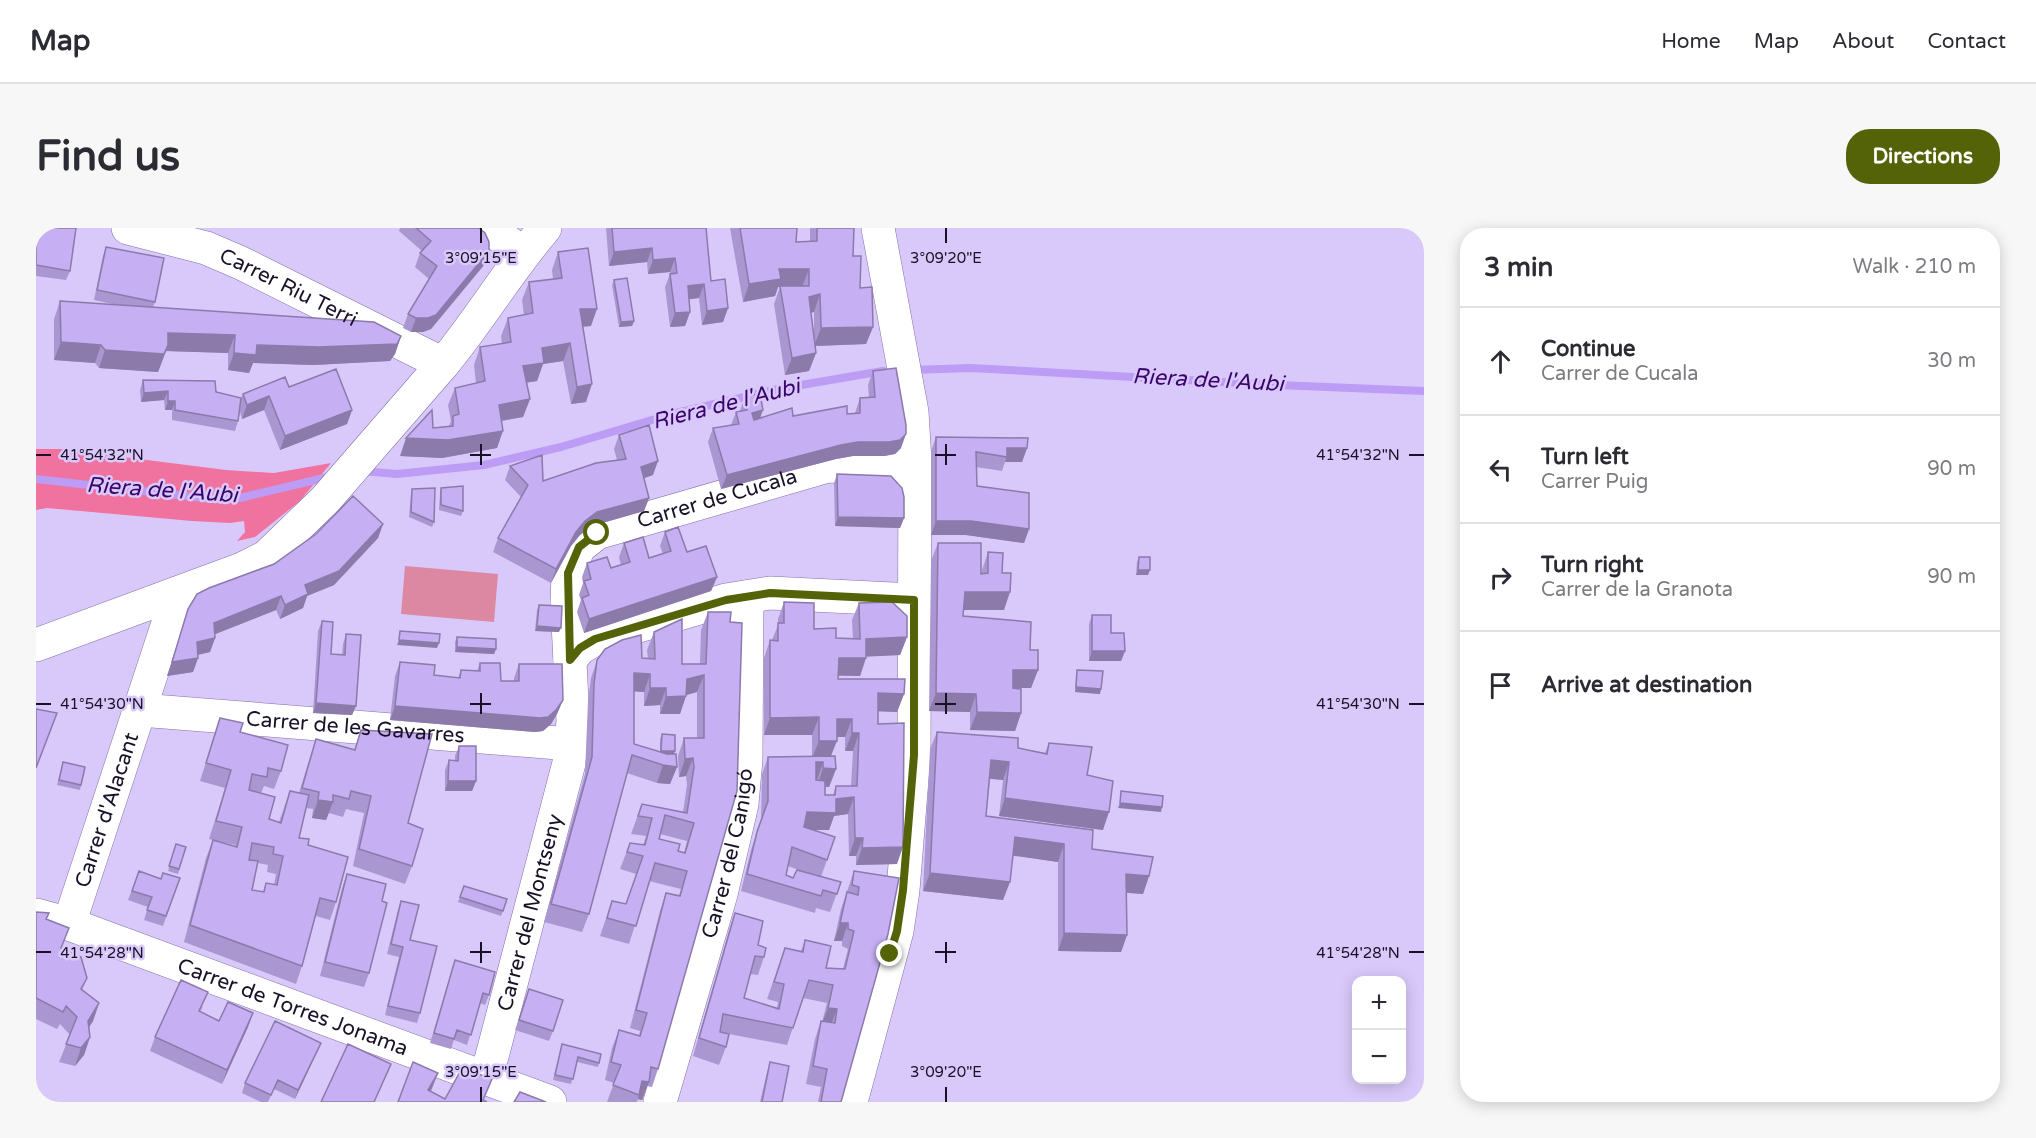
<!DOCTYPE html>
<html lang="en">
<head>
<meta charset="utf-8">
<style>
	:root { --surface:#fff; --page:#f7f7f7; --text:#2b2b33; --muted:#7c7c81; --line:#e1e1e2; --accent:#546308 }
	body { margin:0; font-family:"Varela Round",sans-serif; background:var(--page); color:var(--text) }
	.controls { position:absolute; right:18px; bottom:18px; display:grid; overflow:hidden; border-radius:12px; box-shadow:0 3px 15px #0003 }
	.controls button { width:54px; height:54px; display:grid; place-items:center; padding:0; border:0; border-bottom:2px solid var(--line); background:var(--surface); color:var(--text); font:30px sans-serif }
	.stop { position:absolute; width:18px; height:18px; margin:-14px; border:4px solid #546308; border-radius:50%; background:#fff }
	.stop.end { background:#546308; border-color:#fff; box-shadow:0 2px 6px #0008 }
	.list { margin:0; padding:0; list-style:none }
	h2 { display:flex; justify-content:space-between; align-items:center; height:78px; margin:0; padding:0 24px; font-size:26px }
	h2 small { font-size:20px; font-weight:400; color:var(--muted) }
	.list li { display:grid; grid-template-columns:39px 1fr auto; gap:18px; align-items:center; box-sizing:border-box; height:108px; padding:0 24px; border-top:2px solid var(--line) }
	.list b { display:block; font-size:22px; white-space:nowrap }
	.list p { margin:0; font-size:20px; white-space:nowrap; color:var(--muted) }
	.list em { font-size:20px; font-style:normal; color:var(--muted) }
	.icon { flex:none; width:33px; height:33px; fill:none; stroke:currentColor; stroke-width:2; stroke-linecap:round; stroke-linejoin:round }
	.map { position:relative; flex:none; width:1388px; height:874px; overflow:hidden; border-radius:24px }
	header { display:flex; align-items:center; gap:36px; box-sizing:border-box; height:84px; padding:0 30px; background:var(--surface); border-bottom:2px solid var(--line) }
	header strong { font-size:28px }
	nav { display:flex; gap:33px; margin-inline-start:auto; font-size:21px }
	.intro { display:flex; align-items:center; justify-content:space-between; box-sizing:border-box; height:144px; padding:0 36px }
	h1 { margin:0; font-size:42px }
	.button { padding:15px 27px; border-radius:24px; background:var(--accent); color:#fff; font-size:21px; font-weight:700 }
	main { display:flex; gap:36px; padding:0 36px }
	aside { flex:1; background:var(--surface); border-radius:24px; box-shadow:0 3px 15px #0003 }
	.map>svg:first-child { display:block }
</style>
</head>
<body>
<header>
<strong>Map</strong>
<nav><a>Home</a><a>Map</a><a>About</a><a>Contact</a></nav>
</header>
<div class="intro"><h1>Find us</h1><a class="button">Directions</a></div>
<main>
<div class="map">
<svg width="1388" height="874" viewBox="0 0 1388 874">
	<rect width="100%" height="100%" fill="#d9c9fa"/>
	<path fill="#dd88a3" d="M369 338 462 346 458 394 365 386Z"/>
	<path fill="#f0729f" d="M0 221H24L190 242 238 245 295 235 264 273 219 309 201 313 209 304 208 293 194 295 156 293 11 280 0 282Z"/>
	<g fill="none" stroke-linecap="round" stroke-linejoin="round">
		<path stroke="#bc9cf5" stroke-width="8" d="M875 142 935 140 1241 157 1388 163
			M326 243 361 246 448 237 525 219 636 186 742 161 847 143
			M0 251 176 271 204 270 296 248"/>
		<defs>
			<g id="minor">
				<path id="s1" d="M92 0 170 20 205 35 407 136"/>
				<path d="M454 0 487 26"/>
				<path d="M0 417 206 341 230 329 289 272 407 136C443 93 472 43 509 0"/>
				<path d="M534 432 544 420 559 411 690 372 734 365 878 372"/>
				<path id="s2" d="M104 482 535 516"/>
				<path id="s3" d="M0 687 33 696 514 874"/>
				<path id="s4" d="M33 696 142 365"/>
				<path id="s5" d="M450 851 533 535 537 493 531 375 532 345 543 319 561 305 792 238 879 240"/>
				<path id="s6" d="M624 874 685 666 706 576 710 531 711 369"/>
				<path d="M815 874 861 703 867 662 878 527 879 234 876 184 842 0"/>
			</g>
		</defs>
		<use href="#minor" stroke="#8470a9" stroke-width="34"/>
		<use href="#minor" stroke="#fff" stroke-width="33"/>
	</g>
	<path fill="#aa96d1" fill-rule="evenodd" d="M0 0 34 43 30 52 0 48Z
		M364 0H443L453 23 448 37 395 101 387 104H375L367 100 372 86 393 51 379 39 384 25 386 23 363 3Z
		M570 0H670L675 53 692 80 687 94 666 97 663 70 653 71 654 84 649 98 634 99 629 59 634 46V44L612 46 611 34 573 38Z
		M694 0H761L760 14H774V0H818L817 28 824 60 837 99 830 116 779 118 780 125 773 143 749 147 738 76 744 59H742L739 68 707 74ZM778 84V116L775 85Z
		M70 19 119 74 117 79 365 108 359 126 354 133 277 137 217 135 213 145 192 142V125L130 123 122 144 63 140 59 135 18 132V91L24 73 81 77 58 72 67 28Z
		M522 24 555 98 547 99 550 174 535 176 527 133 507 136 501 153 490 155 494 171 487 189 466 193 461 220 406 230 364 228 397 200 413 198 415 193 412 177 419 160 440 155 438 137 444 119 466 116 465 108 472 90 488 87 486 72 493 54 517 51 516 42Z
		M578 52 598 93 596 98 583 99 576 57Z
		M837 143 865 220 859 226 848 228H817L800 231 685 261 672 214 677 200 695 197 700 184 704 183 709 168 724 191 757 188 819 185 824 170H833L832 157Z
		M107 152 180 164 205 170 207 166 253 159 316 182 311 196 244 222 228 182 206 191 204 184 202 193 199 203 136 192V182H129L128 172 105 174 104 162Z
		M583 207 617 247 608 250 613 270 608 283 556 298 544 307 535 318 515 355 457 324 462 310 485 269 469 252 474 238 507 253 581 232 578 221Z
		M900 209 991 220 986 234H969L966 243 940 239 941 258 993 301 988 315 930 307H895V223Z
		M801 246 868 290 864 300 799 298 798 255Z
		M405 260 427 283 425 288 403 282 404 265Z
		M376 261 398 294 396 299 373 289 375 266Z
		M347 296 342 310 298 357 271 368 267 380 244 391 240 382 179 406V410L174 424 162 427V430L157 444 131 448 152 381Z
		M629 304 651 324 681 349 675 363 548 405 541 384 545 372 543 367 547 355 546 349 551 335 575 340 585 337 583 329 588 315 613 330 627 326 624 318Z
		M902 315 945 346H946V342L952 324 966 345 968 382H927V388L994 422 1002 442 995 460H977L985 485 979 503 934 502V484L893 483 895 333Z
		M1103 329 1112 347H1100L1101 334Z
		M748 374 778 401 800 410 817 411 816 392 823 375 871 409 864 427 830 428 824 448H802V451L868 466 861 484 842 483V496L861 636 820 637V628H813L812 586 798 588 793 602H778L791 632 785 649 805 654 794 684 780 680 779 685 705 663 715 622 725 591 726 546 732 529 776 528V507H728V430L734 412H736L742 397V391ZM801 509H809V523H817L815 558H800L797 567H789V559H793L800 541 795 528ZM752 638 771 645 757 650 750 647Z
		M503 377 523 404 499 403 501 382Z
		M672 384H695L622 841 616 859 611 858 606 872 602 871 601 874H571L578 855 569 852 576 820 583 802 603 808 604 803 594 800 624 683 630 665 643 667 645 661 613 653 593 716 564 708 576 673 590 676 600 646 584 641 594 615 607 617 610 608 595 606 606 576 647 584 651 557 650 548 643 549 642 528 648 510H661V464L650 467 644 486H624V477L608 478V464L598 463V516L624 524V511L626 506 638 526 641 539 634 556 621 555 591 545 553 686 546 704 508 694 549 546 552 473 555 450 561 432 612 431 611 422 618 404 646 436H664L665 402ZM624 606 651 613 648 625 642 623 623 611Z
		M1056 387 1075 405 1089 423 1085 433H1053V396Z
		M286 393 295 426 306 427 307 416 310 406 320 478 316 487 277 485 282 403Z
		M421 409 460 421 458 426 419 424V414Z
		M364 434 398 447 422 450 425 442 441 443 444 435 465 453H478V450L483 436 527 472 521 486 515 496 507 503 499 504 354 492 359 448Z
		M1041 442 1064 466 1039 464 1040 447Z
		M184 490 204 504 245 543 238 561 228 558 225 565 233 591 243 594 254 563 263 565 274 529 280 511 318 522 325 502 372 595 376 638 369 656 317 638 328 585 310 581 307 589 293 585 290 592 276 590 277 581 270 580 263 610 272 617 300 674 294 692 280 688 266 738 260 756 148 714 170 630 177 612 199 618 200 617 173 611 189 560 164 553ZM222 635 232 637 231 644 240 646 238 657 230 655 227 664 216 662Z
		M901 504 1009 525 1013 515 1051 547 1067 602 963 588 967 552 954 551 950 588 1056 621 1113 648 1107 666 1091 665V707L1085 724 1022 723V634L977 627 967 672 887 663 894 521Z
		M423 518 440 553 436 563H409V542L413 532 419 533V528Z
		M27 534 45 557 44 562 21 557Z
		M140 616 150 619 142 646 132 643Z
		M103 643 125 651 144 650 127 698 108 692 112 679 92 672Z
		M818 643 863 650 805 874H782L785 859 770 856 779 811 785 793 786 794 791 775 767 770 751 817 693 806 690 819 683 837 657 828 693 703 699 685 722 717 728 729 722 747 714 746 708 770 741 780 742 774 731 771 749 720 765 723 769 712 790 740 807 741 812 721 806 718V713H798L805 681Z
		M311 646 346 673 333 745 328 759 284 748 306 660Z
		M428 658 467 683 465 688 422 674Z
		M365 673 384 785 381 795 349 787 363 729 351 726 362 682Z
		M0 684 13 685 11 691 25 721 51 750 46 762 63 775 57 793 53 799 54 809 48 827 39 838 23 834 34 807 24 796 21 801 0 791Z
		M419 732 453 767 449 777 444 775 431 817 418 812 415 821 394 815Z
		M493 761 517 803 513 813 479 802Z
		M167 778 164 784 183 793 217 785 212 799 186 856 114 823 119 809Z
		M285 815 281 824 259 871 238 861 232 874H225L206 865 209 855Z
		M526 816 563 835 562 839 541 834 535 856 517 852Z
		M734 834 746 874H724L731 844Z"/>
	<path fill="#8b7aaa" d="M616 20 611 34 573 38 578 24Z
		M453 23 448 37 395 101 387 104H375L380 90Z
		M639 30 634 44 612 46 617 32Z
		M743 41H773L766 59H742L739 68 707 74 713 56Z
		M668 56 663 70 647 72 652 58Z
		M784 66 778 84 766 86 773 69Z
		M692 80 687 94 666 97 671 83Z
		M544 81H561L555 98 538 99Z
		M654 84 649 98 634 99 639 85Z
		M598 93 596 98 583 99 585 94Z
		M837 99 830 116 778 118 785 100Z
		M132 105 199 107 192 125 130 123 122 144 63 140 69 122Z
		M365 108 359 126 354 133 277 137 217 135 213 145 192 142 198 125 221 117Z
		M25 114 65 117 59 135 18 132Z
		M534 115 527 133 507 136 501 153 480 156 487 138 506 120Z
		M780 125 773 143 749 147 756 130Z
		M556 156 550 174 535 176 541 159Z
		M132 163 128 172 105 174 108 165Z
		M233 168 228 182 206 191 211 177Z
		M494 171 487 189 457 194 463 177Z
		M132 173H139L136 182H129Z
		M316 182 311 196 244 222 249 208Z
		M727 182 722 196 711 199 716 185Z
		M467 203 461 220 406 230 364 228 370 210Z
		M870 206 865 220 859 226 848 228H817L800 231 685 261 691 247 805 217Z
		M971 220H991L986 234H969L971 229Z
		M622 233 617 247 600 253 605 239Z
		M613 270 608 283 556 298 544 307 535 318 515 355 520 341 540 304 549 293 561 284Z
		M802 289 868 290 864 300 799 298Z
		M900 293H935L993 301 988 315 930 307H895Z
		M347 296 342 310 298 357 271 368 267 380 244 391 249 377 269 357Z
		M1102 342H1114L1112 347H1100Z
		M681 349 675 363 548 405 553 391Z
		M929 364H974L968 382H922Z
		M245 368 240 382 172 409 178 395Z
		M501 398 525 400 523 404 499 403Z
		M871 409 864 427 824 429 830 411Z
		M179 410 174 424 156 428 161 414Z
		M363 412 403 415 401 420 361 417Z
		M421 419 460 421 458 426 419 424Z
		M1056 423H1089L1085 433H1053Z
		M162 430 157 444 131 448 136 434Z
		M803 430H830L824 448 797 447Z
		M977 442H1002L995 460H971Z
		M598 445 614 446 608 464 591 463Z
		M668 447 661 464 647 468H650L644 486H624L630 469 651 451Z
		M1040 459 1065 461 1064 466 1039 464Z
		M614 460H630L624 477 608 478Z
		M842 465 868 466 861 484 835 483Z
		M900 465 940 466 934 484 893 483Z
		M527 472 521 486 515 496 507 503 499 504 354 492 359 478Z
		M280 475 320 478 316 487 277 485Z
		M941 484 985 485 979 503 934 502Z
		M783 489 776 507H728L734 490Z
		M801 491H816L809 509H794Z
		M816 505H823L817 523H809Z
		M783 513H801L794 530H776Z
		M625 523H639L637 528H624Z
		M657 530 650 548 643 549 649 531Z
		M955 532 973 534 967 552 949 550Z
		M780 534H787L781 552H773Z
		M627 537 641 539 634 556 621 555Z
		M787 540 800 541 793 559 781 558Z
		M412 553H440L436 563H409Z
		M818 569 812 586 798 588 793 602H764L771 584 800 571Z
		M969 570 1073 584 1067 602 963 588Z
		M282 572 297 574 290 592 276 590Z
		M1084 575 1126 579 1125 584 1082 580Z
		M979 609 1028 616 1022 634 972 627Z
		M819 610H827L820 628H813Z
		M867 619 861 636 820 637 826 620Z
		M894 645 974 654 967 672 887 663Z
		M1090 646 1113 648 1107 666 1084 664Z
		M804 695H812L806 713H798Z
		M1028 705 1091 707 1085 724 1022 723Z
		M63 775 57 793 46 810 52 793Z
		M792 780 801 781 794 799 785 798Z
		M217 785 212 799 186 856 191 842Z
		M54 809 48 827 39 838 45 820Z
		M285 815 281 824 259 871 262 862Z
		M402 845 395 863 389 874 392 862Z
		M606 853 613 854 606 872 602 871Z"/>
	<path fill="#c6aff3" stroke="#8b7aaa" stroke-width="1.5" fill-rule="evenodd" d="M0 0H40L34 43 0 37Z
		M380 0H443L449 5 453 14V23L400 87 392 90H380L372 86 401 38 384 25 395 13Z
		M576 0H670L675 53 689 51 692 80 671 83 668 56 652 58 654 84 639 85 634 46 641 45 639 30 617 32 616 20 578 24Z
		M704 0H761L760 14 781 13V0H818L817 28H825L824 60 836 59 837 99 785 100 784 66 773 69 780 125 756 130 744 58H773V41H743L745 51 713 56Z
		M70 19 128 30 119 74 61 62Z
		M552 20 561 81H544L556 156 541 159 534 115 506 120 508 135 487 138 494 171 463 177 467 203 412 212 370 210 396 182 397 200 417 198V188L423 186 419 160 449 153 444 119 475 114 472 90 497 85 493 54 526 50 522 24Z
		M591 50 598 93 585 94 578 52Z
		M24 73 338 94 365 108 361 116 283 119 221 117 220 127 198 125 199 107 132 105V117L128 126 69 122 65 117 25 114Z
		M860 140 870 197V206L864 212 853 214H822L805 217 691 247 677 200 703 196 700 184 711 182 709 168 724 166 727 182 716 185 718 192 756 180 757 188 811 178V186L824 185V170L839 169 837 143Z
		M300 141 316 182 249 208 233 168 211 177 207 166 249 149 253 159Z
		M107 152 179 153 180 164 205 170 202 193 139 182V173H132V163L108 165Z
		M613 197 622 233 605 239 613 270 561 284 549 293 540 304 520 341 462 310 492 257 474 238 506 227 507 253 560 235 590 231 583 207Z
		M900 209 992 210 991 220H971V229L940 224 941 258 993 265V301L935 293H900Z
		M801 246 855 248 866 260 868 269V290L802 289Z
		M427 258V283L405 277V260Z
		M399 260 398 294 375 284 376 261Z
		M317 268 347 296 303 343 269 357 272 366 249 377 245 368 178 395 179 410 161 414 162 430 136 434 152 381 161 366 173 360 238 336 280 306Z
		M642 299 651 324 670 318 681 349 553 391 546 370 553 367 548 353 555 351 551 335 571 329 575 340 594 334 588 315 607 309 613 330 635 323 629 304Z
		M902 315H945V346L952 345V324L967 325 966 345H975L974 364H929L927 388 995 394 994 422H1002V442H977V460L985 461V485L941 484 940 466 900 465Z
		M1103 329H1114V342H1102Z
		M748 374 778 375V401L800 400V410L824 411 823 375 856 374 871 388V409L830 411V430H803L802 451H869L868 466 842 465V496L868 495 867 619 826 620 827 610H819L818 569 800 571V585L771 584 768 599 799 609 791 632 756 619 750 647 757 650 761 642 805 654 801 666 787 662 785 668 711 646 721 604 732 573V529L799 528 800 541 787 540V534H780V552L789 553V567H799L800 558H821L823 505H816V491H801V513H783V489L734 490V412L742 413V395H748Z
		M503 377 526 378 525 400 501 398Z
		M672 384H695L694 394 706 395 701 563 622 841 615 839 613 854 606 853 603 867 577 857 585 837 575 834 583 802 604 808 611 785 600 782 630 665 644 668 651 643 619 635 600 698 571 690 576 673 590 676 607 628 591 624 594 615 609 617 616 590 602 588 606 576 651 585 658 539 657 530 649 531 648 510H668V447L651 451 650 468 630 469V460H614V446L598 445V516L631 526H640L641 539 627 537 596 527 553 686 515 676 556 529 558 456 561 432 569 421 586 412 605 407 606 430 619 431 618 404 646 391V436H670ZM629 587 658 595 649 625 642 623 644 616 623 611Z
		M1056 387H1075V405H1088L1089 423H1056Z
		M286 393 297 394 295 426 309 427 310 406 325 407 320 478 280 475Z
		M364 403 404 406 403 415 363 412Z
		M421 409 460 411V421L421 419Z
		M364 434 399 437 398 447 424 450 425 442 444 443V435H464L465 453H483V436H526L527 472 520 482 512 489 504 490 359 478Z
		M1041 442 1067 443 1065 461 1040 459Z
		M0 481 21 485 0 540Z
		M184 490 207 495 204 504 252 517 245 543 232 540 231 549 216 546 213 562 239 569 233 591 245 595 254 563 273 567 263 610 273 611 272 617 312 629 300 674 284 670 266 738 154 697 177 612 201 619 206 599 180 593 195 542 170 535ZM216 615 238 619 237 626 247 628 241 657 230 655 228 664 216 662 222 633 213 632Z
		M325 502 396 506 372 595 387 601 376 638 323 621 335 568 315 563 313 571 297 567V574L282 572 283 564 266 560 280 511 319 522Z
		M901 504 982 510V520L1011 526 1013 515 1056 519 1051 547 1077 553 1073 584 969 570 973 534 955 532 950 588 1057 602 1056 621 1117 629 1113 648 1090 646 1091 707 1028 705V616L979 609 974 654 894 645Z
		M626 506 639 507V523H625Z
		M423 518H440V553H412L413 532 422 533Z
		M27 534 49 539 45 557 23 552Z
		M1085 563 1127 568 1126 579 1084 575Z
		M140 616 150 619 143 641 133 638Z
		M103 643 125 651 127 645 144 650 130 688 111 682 116 669 96 663Z
		M818 643 863 650 852 706 805 874H785L791 841 777 838 785 793 799 795 801 781 792 780 797 757 773 752 757 800 687 786 684 804 693 806 690 819 663 810 699 685 727 693 722 717 730 720 728 729 719 728 708 770 743 781 748 756 738 754 749 720 767 724 769 712 795 718 790 740 809 741 818 703 812 701V695H804L811 664 822 667 823 659 816 657Z
		M311 646 350 656 346 673 351 675 333 745 289 734Z
		M428 658 471 671 467 683 424 669Z
		M365 673 383 677 374 712 401 718 384 785 352 778 367 719 355 716Z
		M0 684 13 685 10 691 33 700 25 720 45 729 51 750 45 761 63 775 52 793 54 809 45 820 30 816 41 789 30 778 27 784 0 770Z
		M419 732 459 744 453 767 447 765 435 807 421 802 418 811 398 805Z
		M145 752 172 764 163 783 183 793 192 774 217 785 191 842 119 809Z
		M493 761 527 772 517 803 483 792Z
		M239 793 285 815 262 862 242 852 235 867 209 855Z
		M312 816 355 836 338 874H285Z
		M526 816 565 826 563 835 542 829 537 851 519 847Z
		M377 834 402 845 392 862 409 871 426 840 456 851 447 872 451 874H362Z
		M734 834 753 838 746 874H726Z
		M484 864 510 874H478Z"/>
	<g fill="none" stroke-linecap="round" stroke-linejoin="round">
		<path stroke="#546308" stroke-width="8" d="M561 305 543 319 532 345 534 432 544 420 559 411 690 372 734 365 878 372V527L867 662 861 703 854 726"/>
	</g>
	<path fill="none" stroke="#191127" stroke-width="2" d="M445 0V15M910 0V15M445 216V237M910 216V237M0 227H15M434 227H455M899 227H920M1373 227H1388M445 465V486M910 465V486M0 476H15M434 476H455M899 476H920M1373 476H1388M445 714V735M910 714V735M0 724H15M434 724H455M899 724H920M1373 724H1388M445 859V874M910 859V874"/>
	<g text-anchor="middle" dominant-baseline="central" stroke-width="5" stroke-linejoin="round" paint-order="stroke">
		<g font-size="21" fill="#191127" stroke="#d9c9fa">
			<text stroke="none"><textPath href="#s1" startOffset="172">Carrer Riu Terri</textPath></text>
			<text stroke="none"><textPath href="#s5" startOffset="693">Carrer de Cucala</textPath></text>
			<text stroke="none"><textPath href="#s2" startOffset="216">Carrer de les Gavarres</textPath></text>
			<text stroke="none"><textPath href="#s4" startOffset="120">Carrer d'Alacant</textPath></text>
			<text stroke="none"><textPath href="#s6" startOffset="258">Carrer del Canigó</textPath></text>
			<text stroke="none"><textPath href="#s5" startOffset="172">Carrer del Montseny</textPath></text>
			<text stroke="none"><textPath href="#s3" startOffset="273">Carrer de Torres Jonama</textPath></text>
		</g>
		<g font-size="22" font-style="italic" fill="#3a036b" stroke="#d9c9fa">
			<text transform="translate(1172 152) rotate(3)">Riera de l'Aubi</text>
			<text transform="translate(690 176) rotate(-14)">Riera de l'Aubi</text>
			<text transform="translate(126 262) rotate(4)">Riera de l'Aubi</text>
		</g>
	</g>
	<g font-size="15" text-anchor="middle" fill="#191127" stroke="#d9c9fa" stroke-width="5" stroke-linejoin="round" paint-order="stroke">
		<text x="445" y="35">3°09'15"E</text>
		<text x="910" y="35">3°09'20"E</text>
		<text x="66" y="232">41°54'32"N</text>
		<text x="1322" y="232">41°54'32"N</text>
		<text x="66" y="481">41°54'30"N</text>
		<text x="1322" y="481">41°54'30"N</text>
		<text x="66" y="730">41°54'28"N</text>
		<text x="1322" y="730">41°54'28"N</text>
		<text x="445" y="849">3°09'15"E</text>
		<text x="910" y="849">3°09'20"E</text>
	</g>
</svg>
<div class="controls">
<button>+</button>
<button>−</button>
</div>
<div class="stop" style="left:561px;top:305px"></div>
<div class="stop end" style="left:854px;top:726px"></div>
</div>
<aside>
<h2>3 min<small>Walk · 210 m</small></h2>
<ul class="list">
<li><svg class="icon" aria-label="ahead" viewBox="0 0 24 24"><path d="M12 20V5M6 11l6-6 6 6"/></svg><div><b>Continue</b><p>Carrer de Cucala</p></div><em>30 m</em></li>
<li><svg class="icon" aria-label="left" viewBox="0 0 24 24"><path d="M17 20v-9H6M10 6l-5 5 5 5"/></svg><div><b>Turn left</b><p>Carrer Puig</p></div><em>90 m</em></li>
<li><svg class="icon" aria-label="right" viewBox="0 0 24 24"><path d="M7 20v-9h11M14 6l5 5-5 5"/></svg><div><b>Turn right</b><p>Carrer de la Granota</p></div><em>90 m</em></li>
<li><svg class="icon" aria-label="arrive" viewBox="0 0 24 24"><path d="M6 21V4h12l-3 4 3 4H6"/></svg><div><b>Arrive at destination</b></div></li>
</ul>
</aside>
</main>
</body>
</html>
